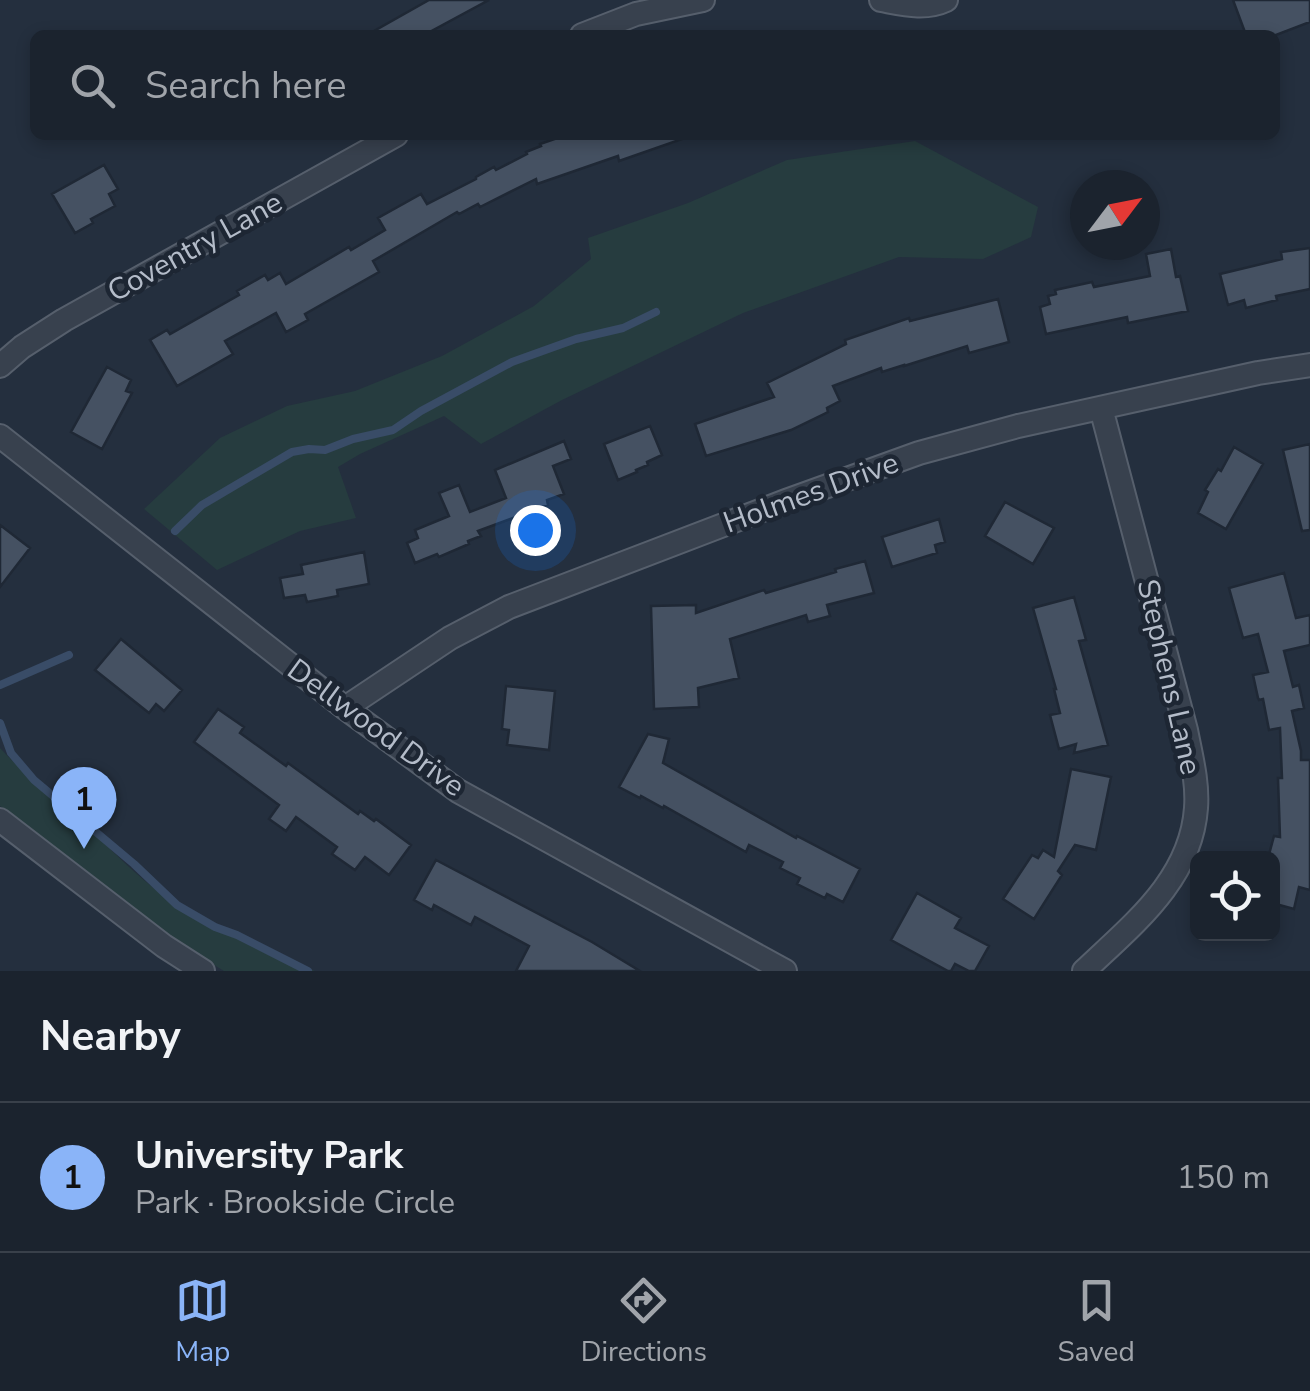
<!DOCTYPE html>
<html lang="en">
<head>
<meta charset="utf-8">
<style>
	:root { --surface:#1b232e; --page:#282f3a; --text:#f1f3f6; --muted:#a0a4aa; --line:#39404a; --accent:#8ab4f8 }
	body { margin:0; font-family:"Nunito Sans",sans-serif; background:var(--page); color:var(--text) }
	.controls { position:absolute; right:30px; bottom:30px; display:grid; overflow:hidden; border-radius:15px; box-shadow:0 5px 15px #0003 }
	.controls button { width:90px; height:90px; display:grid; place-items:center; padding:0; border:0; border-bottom:2px solid var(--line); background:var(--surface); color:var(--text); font:50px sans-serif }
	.compass { position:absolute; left:1070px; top:170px; width:90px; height:90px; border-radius:50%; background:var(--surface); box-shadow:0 5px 15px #0003; rotate:58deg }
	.you { position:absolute; left:535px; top:530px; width:35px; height:35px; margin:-25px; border:8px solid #fff; border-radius:50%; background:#1a73e8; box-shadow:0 0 0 15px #1a73e833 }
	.badge { display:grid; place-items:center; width:65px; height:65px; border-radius:50%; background:var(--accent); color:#111; font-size:32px; font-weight:700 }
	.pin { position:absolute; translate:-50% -82px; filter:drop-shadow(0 2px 5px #0008) }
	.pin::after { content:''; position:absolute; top:52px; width:35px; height:30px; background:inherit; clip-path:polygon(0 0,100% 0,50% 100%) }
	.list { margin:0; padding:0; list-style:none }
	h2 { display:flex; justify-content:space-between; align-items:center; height:130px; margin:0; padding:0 40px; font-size:42px }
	h2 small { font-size:32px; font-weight:400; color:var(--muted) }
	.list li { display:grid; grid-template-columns:65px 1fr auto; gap:30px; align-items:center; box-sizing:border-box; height:150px; padding:0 40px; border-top:2px solid var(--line) }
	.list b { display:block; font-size:38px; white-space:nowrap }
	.list p { margin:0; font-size:32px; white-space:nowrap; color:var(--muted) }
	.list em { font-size:32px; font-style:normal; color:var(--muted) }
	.icon { flex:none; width:55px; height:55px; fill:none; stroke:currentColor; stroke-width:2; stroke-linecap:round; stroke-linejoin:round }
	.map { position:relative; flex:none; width:1310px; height:971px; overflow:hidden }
	.search { position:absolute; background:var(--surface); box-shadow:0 5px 15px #0003; left:30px; right:30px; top:30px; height:110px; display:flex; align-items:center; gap:25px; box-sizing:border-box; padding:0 35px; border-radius:15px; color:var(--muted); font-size:38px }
	.sheet { height:280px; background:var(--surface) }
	nav { display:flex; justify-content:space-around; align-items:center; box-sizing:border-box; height:140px; border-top:2px solid var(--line); background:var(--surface); font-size:28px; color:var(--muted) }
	nav a { display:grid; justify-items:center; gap:5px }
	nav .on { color:var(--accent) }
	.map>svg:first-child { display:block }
</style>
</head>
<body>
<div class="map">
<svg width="1310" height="971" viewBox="0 0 1310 971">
	<rect width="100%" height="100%" fill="#242f3e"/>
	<path fill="#263c3f" d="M915 141 1038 207 1031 237 983 259 899 257 743 313 562 400 481 444 444 416 360 454 338 467 356 518 300 531 217 570 144 509 220 438 287 406 355 391 442 356 534 306 591 259 588 238 688 203 787 160Z
		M0 748C23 773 50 793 75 816 109 846 142 884 181 907 224 932 270 951 315 971H224L163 934 0 806Z"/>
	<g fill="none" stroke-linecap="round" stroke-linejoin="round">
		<path stroke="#394c67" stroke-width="8" d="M175 531 202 505 292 452 309 449 325 450 353 439 393 430 421 411 512 362 576 339 623 328 656 312
			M0 685 69 655
			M0 723 11 753 34 780 134 864 177 905 215 927 237 935 308 971"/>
	</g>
	<path fill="#455162" stroke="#1f2835" stroke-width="2.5" d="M429 0H489L424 35H367Z
		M1233 0H1310V22L1276 35H1246Z
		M566 135H684L685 138 619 161 618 156 537 184 536 179 480 207 478 204 459 214 457 212 373 261 379 272 305 314 308 320 286 332 276 313 225 341 233 354 177 386 150 340 167 330 170 334 239 295 237 291 265 275 268 280 280 273 286 284 349 247 351 250 385 230 378 218 421 194 427 204 476 179V177L494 167 496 170 527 154 526 152 541 146 540 144Z
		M104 165 118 189 109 194 115 206 91 219 93 223 75 233 52 194Z
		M1310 248V289L1276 296 1277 300 1246 308 1244 300 1228 305 1220 274 1282 259 1281 252Z
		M1171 249 1176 277 1180 276 1188 311 1128 323 1127 317 1046 334 1040 307 1050 304 1048 296 1056 294 1055 290 1092 282 1094 287 1150 276 1146 254Z
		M998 299 1009 342 969 353 967 346 904 366V365L882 372 881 368 833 386 840 401 827 408 828 412 791 430 706 456 695 424 774 397 767 383 846 344 845 340 909 318 910 321Z
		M107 367 131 380 126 391 132 393 102 449 71 432Z
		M650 426 662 455 647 462 648 465 636 470 637 472 618 480 604 444Z
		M564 441 571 459 553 466 564 494 547 500 548 505 478 531 481 536 468 541 469 544 439 557 437 554 415 563 407 543 418 538 415 530 449 516 439 493 459 485 470 512 506 498 495 470Z
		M1310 444V530L1302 531 1283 450Z
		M1234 447 1263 464 1226 529 1198 513 1208 492 1205 490 1218 469 1221 471Z
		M1005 502 1054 528 1033 564 985 536Z
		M939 519 945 542 935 545 937 553 892 567 882 537Z
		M0 525 30 548 0 587Z
		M364 552 369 584 337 590 338 596 307 602 305 595 284 598 280 578 303 574 301 565Z
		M865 561 874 593 827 605 830 616 808 622 806 615 730 639 739 678 698 688 699 707 654 709 651 606 696 605V613L764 590 766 593 836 572 835 569Z
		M1284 573 1296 618 1310 615V645L1284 651 1293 687 1299 685 1304 708 1292 711 1301 751V760H1310V890L1299 887 1294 909 1272 903V858H1268L1274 836 1280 837 1278 778H1282L1280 728 1269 730 1263 699 1259 700 1258 698 1253 675 1268 672 1258 634 1243 638 1229 588Z
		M1074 597 1086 640 1079 641 1108 745 1074 753 1076 744 1059 749 1050 715 1060 713 1054 689H1056L1033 608Z
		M121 639 182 690 164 711 156 704 149 713 95 670Z
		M506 686 555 691 549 750 507 745 509 730 502 729Z
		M218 709 244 727 240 733 286 766 288 763 358 814 360 811 374 821 376 819 411 845 389 875 365 857 355 870 332 854 337 847 296 817 286 831 269 819 279 805 194 742Z
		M648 734 669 739 663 763 796 838 797 836 860 869 843 902 827 894 825 898 797 884 800 878 780 868 783 862 749 845 746 852 664 806 663 808 641 796 640 798 619 787Z
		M1071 769 1111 777 1096 850 1075 845 1058 871 1062 875 1034 919 1003 899 1032 855 1038 858 1043 850 1054 857Z
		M436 860 592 942 640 971H516L529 946 475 917 471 925 434 905 432 910 414 900Z
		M917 893 961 918 955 928 989 946 975 971H969L955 964 951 971H948L891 940Z"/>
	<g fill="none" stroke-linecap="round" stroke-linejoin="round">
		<defs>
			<path id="minor" d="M881 0C903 4 925 10 946 0
				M582 35 636 14 703 0
				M0 366 22 347 64 320 396 135
				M0 436 345 708 458 791 785 971
				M345 708 450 638 509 607 786 501 919 453 1018 426 1258 373 1310 365
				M0 820 164 946 203 971
				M1084 971C1132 925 1191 880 1196 808 1198 782 1191 756 1186 730L1101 408"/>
		</defs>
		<use href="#minor" stroke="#565f6c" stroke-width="26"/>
		<use href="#minor" stroke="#38414e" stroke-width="22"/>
	</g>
	<g text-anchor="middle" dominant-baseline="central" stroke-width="9" stroke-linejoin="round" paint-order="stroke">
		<g font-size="30" fill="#b4bcc9" stroke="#1d2633">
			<text transform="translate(195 247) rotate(-29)">Coventry Lane</text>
			<text transform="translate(811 493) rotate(-20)">Holmes Drive</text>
			<text transform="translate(1169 677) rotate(77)">Stephens Lane</text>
			<text transform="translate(376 728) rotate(36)">Dellwood Drive</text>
		</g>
	</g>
</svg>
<div class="controls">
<button><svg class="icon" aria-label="locate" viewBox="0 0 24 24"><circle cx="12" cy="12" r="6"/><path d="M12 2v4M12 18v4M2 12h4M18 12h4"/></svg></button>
</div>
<svg class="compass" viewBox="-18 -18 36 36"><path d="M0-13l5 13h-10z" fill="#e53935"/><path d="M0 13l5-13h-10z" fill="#a0a4aa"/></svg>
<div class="you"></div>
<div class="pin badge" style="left:84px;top:849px">1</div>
<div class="search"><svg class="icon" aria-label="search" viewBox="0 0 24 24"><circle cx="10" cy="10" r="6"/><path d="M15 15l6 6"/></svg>Search here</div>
</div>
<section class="sheet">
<h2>Nearby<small></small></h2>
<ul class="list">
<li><span class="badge">1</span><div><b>University Park</b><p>Park · Brookside Circle</p></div><em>150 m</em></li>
</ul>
</section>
<nav>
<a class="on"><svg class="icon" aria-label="map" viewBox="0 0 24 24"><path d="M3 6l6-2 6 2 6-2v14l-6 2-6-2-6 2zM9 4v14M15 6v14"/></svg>Map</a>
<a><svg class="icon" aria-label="directions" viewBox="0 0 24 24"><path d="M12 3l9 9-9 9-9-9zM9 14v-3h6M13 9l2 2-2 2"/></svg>Directions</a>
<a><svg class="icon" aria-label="saved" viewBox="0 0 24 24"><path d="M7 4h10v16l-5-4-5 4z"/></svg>Saved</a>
</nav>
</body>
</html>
